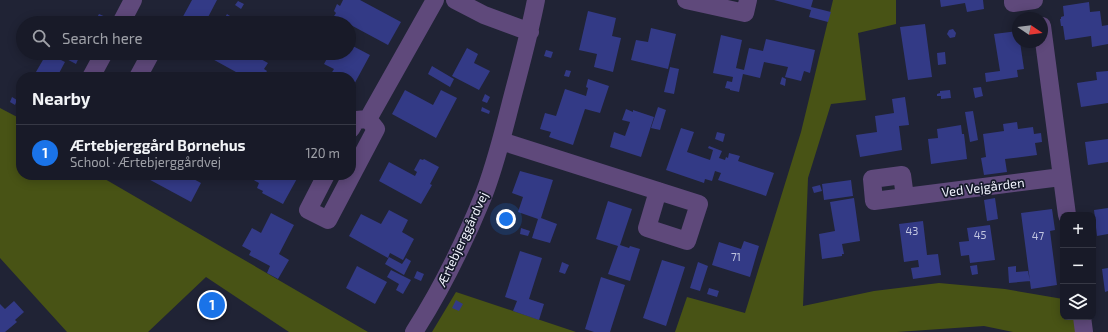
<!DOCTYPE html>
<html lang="en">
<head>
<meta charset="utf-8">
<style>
	:root { --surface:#181a28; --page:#212330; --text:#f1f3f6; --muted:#9fa1a8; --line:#363845; --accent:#1a73e8 }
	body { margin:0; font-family:"Exo 2",sans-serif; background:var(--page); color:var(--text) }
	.controls { position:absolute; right:12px; bottom:12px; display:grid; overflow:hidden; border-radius:8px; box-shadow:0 2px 10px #0003 }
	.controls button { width:36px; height:36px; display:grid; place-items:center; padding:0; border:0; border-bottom:1px solid var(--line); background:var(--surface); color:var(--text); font:20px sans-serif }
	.compass { position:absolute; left:1012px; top:12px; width:36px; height:36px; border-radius:50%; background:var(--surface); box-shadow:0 2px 10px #0003; rotate:103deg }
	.you { position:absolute; left:506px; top:219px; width:14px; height:14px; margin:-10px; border:3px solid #fff; border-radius:50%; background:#1a73e8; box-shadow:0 0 0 6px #1a73e833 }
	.badge { display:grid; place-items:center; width:26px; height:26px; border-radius:50%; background:var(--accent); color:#fff; font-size:13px; font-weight:700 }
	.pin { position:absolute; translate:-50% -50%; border:2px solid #fff; box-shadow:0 1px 4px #0006 }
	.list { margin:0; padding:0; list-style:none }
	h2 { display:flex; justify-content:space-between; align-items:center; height:52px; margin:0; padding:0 16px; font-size:17px }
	h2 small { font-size:13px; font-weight:400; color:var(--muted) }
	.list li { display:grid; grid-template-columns:26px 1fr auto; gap:12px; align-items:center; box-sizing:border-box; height:56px; padding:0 16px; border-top:1px solid var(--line) }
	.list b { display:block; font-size:15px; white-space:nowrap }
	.list p { margin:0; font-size:13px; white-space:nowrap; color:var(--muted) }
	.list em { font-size:13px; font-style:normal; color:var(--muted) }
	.icon { flex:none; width:22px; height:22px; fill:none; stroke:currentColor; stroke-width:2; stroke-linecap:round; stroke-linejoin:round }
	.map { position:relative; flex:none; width:1108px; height:332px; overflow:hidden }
	.search { position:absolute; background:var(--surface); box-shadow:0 2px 10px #0003; left:16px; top:16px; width:340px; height:44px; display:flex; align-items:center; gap:10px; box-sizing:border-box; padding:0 14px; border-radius:22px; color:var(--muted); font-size:15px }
	.panel { position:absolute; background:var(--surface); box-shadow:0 2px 10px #0003; left:16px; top:72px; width:340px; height:108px; border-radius:16px }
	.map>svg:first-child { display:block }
</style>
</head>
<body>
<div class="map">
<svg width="1108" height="332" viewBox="0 0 1108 332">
	<rect width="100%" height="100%" fill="#202335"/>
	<path fill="#485315" d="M833 0H896V24L858 33 866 100 831 104 808 178 803 306 874 291 939 283 1005 289 1063 299V317H1080L1082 332H1013L984 326 897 332H675L687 297 745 313 801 132Z
		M0 108 21 119V175H98L368 332H289L206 277 148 332H67L0 258Z
		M456 292 576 332H432Z"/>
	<path fill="#333a86" d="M192 0H217L205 23H183L180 22Z
		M343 0H360L401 22 388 45 334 16 336 13 334 11 337 4 340 6Z
		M774 0H813L811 7 831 12 828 22 809 17 811 10Z
		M940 0H983L984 9 967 12 965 3 941 7Z
		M238 1 244 4 241 9 235 5Z
		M1089 2 1090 12 1100 11 1102 26 1108 25V44L1092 47 1091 36 1065 40 1063 26H1061L1060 19H1061V17L1064 16 1063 6Z
		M588 11 616 18 612 36 621 38 613 72 594 67 597 54 579 50Z
		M99 14 108 18 106 23H94Z
		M227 14 236 20 234 23H222Z
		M55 16 68 23H51Z
		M925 24 932 77 908 80 900 27Z
		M651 28 676 34 668 69 631 60 636 40 648 42Z
		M953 29 956 33 955 37 950 38 947 34 949 30Z
		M1018 31V42H1020L1024 69 1017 70 1018 77 986 82 985 73 1000 71 994 34Z
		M721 35 742 40 736 68 744 70 749 48 763 51 766 39 815 50 810 73 804 71 801 81 785 77 788 67 764 62 760 78 743 74 739 92 730 90V89L725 88 727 81 732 82 733 77 713 73Z
		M349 44 370 55 351 90V77H329L334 69 324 64 330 53H349Z
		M467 48 478 54 474 63 490 71 479 90 452 76Z
		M546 50 553 52 551 58 544 56Z
		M945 52 946 64 938 65 937 53Z
		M47 53 65 62 57 77H33Z
		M55 53H81L76 64Z
		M209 53H250L268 63 264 69 267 71 263 77H245L207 56Z
		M432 66 454 79 450 87 428 74Z
		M670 67 679 69 674 94 664 92Z
		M566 70 571 71 569 77 564 76Z
		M1108 71V103L1081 107 1077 83 1097 80 1096 72Z
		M782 77 786 79 785 86 780 84Z
		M21 79V91L16 89Z
		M588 79 609 86 600 113 585 109 573 145 549 137 551 132 540 129 545 113 556 116 565 89 586 96 588 88 586 87Z
		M981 87 983 96 975 98 973 88Z
		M405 90 433 105 441 90 457 98 436 138 392 114Z
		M950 90 951 98 941 99V96H937V94L940 93V91Z
		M485 94 490 97 487 103 482 101Z
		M12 97 17 100 15 105 10 102Z
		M905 97 909 125 899 126 902 150 860 157 856 135 877 132 875 116 894 113 892 99Z
		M482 107 490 111 489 114 481 111Z
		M658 107 666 110 660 130 651 128Z
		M626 109 633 112V110L654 117 641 157 610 147 614 132 625 136 630 122 622 120Z
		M973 111 978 140 970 142 965 112Z
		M1017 122 1018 129 1033 127 1034 134 1041 133 1042 142 1035 143 1037 155 1005 159 1007 172 984 175 981 158 986 157 983 134 1004 131 1003 124Z
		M961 125 962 134H964L967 159 931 164 928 139 938 138 937 129Z
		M681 128 694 132 687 152 710 160 713 150 708 148 709 146 722 151 719 158 725 160 726 157 728 158 729 153 740 156 738 161 774 173 766 196 718 180 721 173 715 171 712 181 705 179 704 183 666 170Z
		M717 132 725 134 723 142 715 139Z
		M1108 139V162L1088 165 1085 142Z
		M420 159 423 160 424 159 439 167 430 184 432 185 421 204 379 181 389 162 415 176 417 172 414 170Z
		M520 171 553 180 541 218 557 224 550 243 532 238 538 219 518 212 523 197 512 193Z
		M141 175H186L201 183 191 202Z
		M255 175H299L283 204 262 193 263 191 257 188 259 183 252 179Z
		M851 180 853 196 824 200 822 184Z
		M820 185 822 191 814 193 812 187Z
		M854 198 860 241 842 244 844 254H842V256L822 259 819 234 835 231 830 202Z
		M995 198 998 219 987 221 984 200Z
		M608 201 632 209 620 245 629 248 630 246 640 249 630 281 608 274 618 246 596 239Z
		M1108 208V234L1097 236 1094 210Z
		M1052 209 1055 230 1050 231 1057 285 1031 289 1021 213Z
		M389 210 408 220 402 232 414 239 403 260 390 253 388 258 349 236 361 214 381 224Z
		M271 213 294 225 279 254 289 260 278 279 267 273 270 266 249 255 251 251 242 246 252 228 261 233Z
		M923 221 927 255 938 254 941 275 913 279 911 268 919 267 918 260 904 262 899 224Z
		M990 225 995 260 970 263 969 255 961 256 959 242 969 241 967 228Z
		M521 228 530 231 528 236 520 234Z
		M744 241 759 246 750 277 712 265 719 242 741 249Z
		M520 251 542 258 529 299 544 304 539 320 513 311 517 301 505 297Z
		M389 257 402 264 406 258 411 261 404 275 385 264Z
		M662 260 685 267 666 326 643 318Z
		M562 262 569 265 565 274 559 272Z
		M698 262 708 266 700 291 690 288Z
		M977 265 978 274 972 275 970 266Z
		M357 266 387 282 375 304 346 288Z
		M1016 266V272L1028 271 1030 281 1009 283 1008 267Z
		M1108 268V291L1105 292 1102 269Z
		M391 270 411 280 403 294 396 290 399 284 387 277Z
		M417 271 424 274 421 281 414 278Z
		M601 277 625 285 610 332H594L585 329Z
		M709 288 719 291 717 297 707 294Z
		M456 300 463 304 459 311 452 308Z
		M14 301 24 312 15 320 17 322 5 332H0V304L5 309Z"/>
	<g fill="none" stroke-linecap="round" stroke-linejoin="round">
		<path stroke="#5f497b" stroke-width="18" d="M455 0 484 15 530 32
			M686 0 745 13 748 0
			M1013 0V3L1034 0
			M121 23 133 0
			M1042 26 1067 215
			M91 77 104 53
			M138 77 151 53
			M351 129 356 120 368 119 435 0
			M501 141 699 204 687 241 647 228 658 191
			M326 175 308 210 328 220 376 129 368 119
			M905 197 902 175 872 179 874 201 1061 177
			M1082 317 1084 332
			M414 332C441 290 463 245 482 199 494 170 502 137 510 106 519 71 529 36 536 0"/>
	</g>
	<g text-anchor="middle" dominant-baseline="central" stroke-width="3.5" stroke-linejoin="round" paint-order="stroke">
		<g font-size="11" fill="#c2c6e0">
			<text x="912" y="230">43</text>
			<text x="980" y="234">45</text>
			<text x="1038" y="235">47</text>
			<text x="736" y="256">71</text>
		</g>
		<g font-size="13" fill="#f2f4fe" stroke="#161a2b">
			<text transform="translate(983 187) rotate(-7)">Ved Vejgården</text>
			<text transform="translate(462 239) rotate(-65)">Ærtebjerggårdvej</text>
		</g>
	</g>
</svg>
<div class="controls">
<button>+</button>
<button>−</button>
<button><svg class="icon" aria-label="layers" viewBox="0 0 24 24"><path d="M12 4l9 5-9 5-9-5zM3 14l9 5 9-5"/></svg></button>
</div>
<svg class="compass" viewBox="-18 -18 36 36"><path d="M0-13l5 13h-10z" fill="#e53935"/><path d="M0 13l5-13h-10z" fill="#9fa1a8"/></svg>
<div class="you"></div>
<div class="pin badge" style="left:212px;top:305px">1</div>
<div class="search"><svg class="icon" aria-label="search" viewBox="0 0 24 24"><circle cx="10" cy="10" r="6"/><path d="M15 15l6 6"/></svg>Search here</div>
<section class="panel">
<h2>Nearby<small></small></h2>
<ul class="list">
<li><span class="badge">1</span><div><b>Ærtebjerggård Børnehus</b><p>School · Ærtebjerggårdvej</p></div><em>120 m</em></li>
</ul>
</section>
</div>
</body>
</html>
